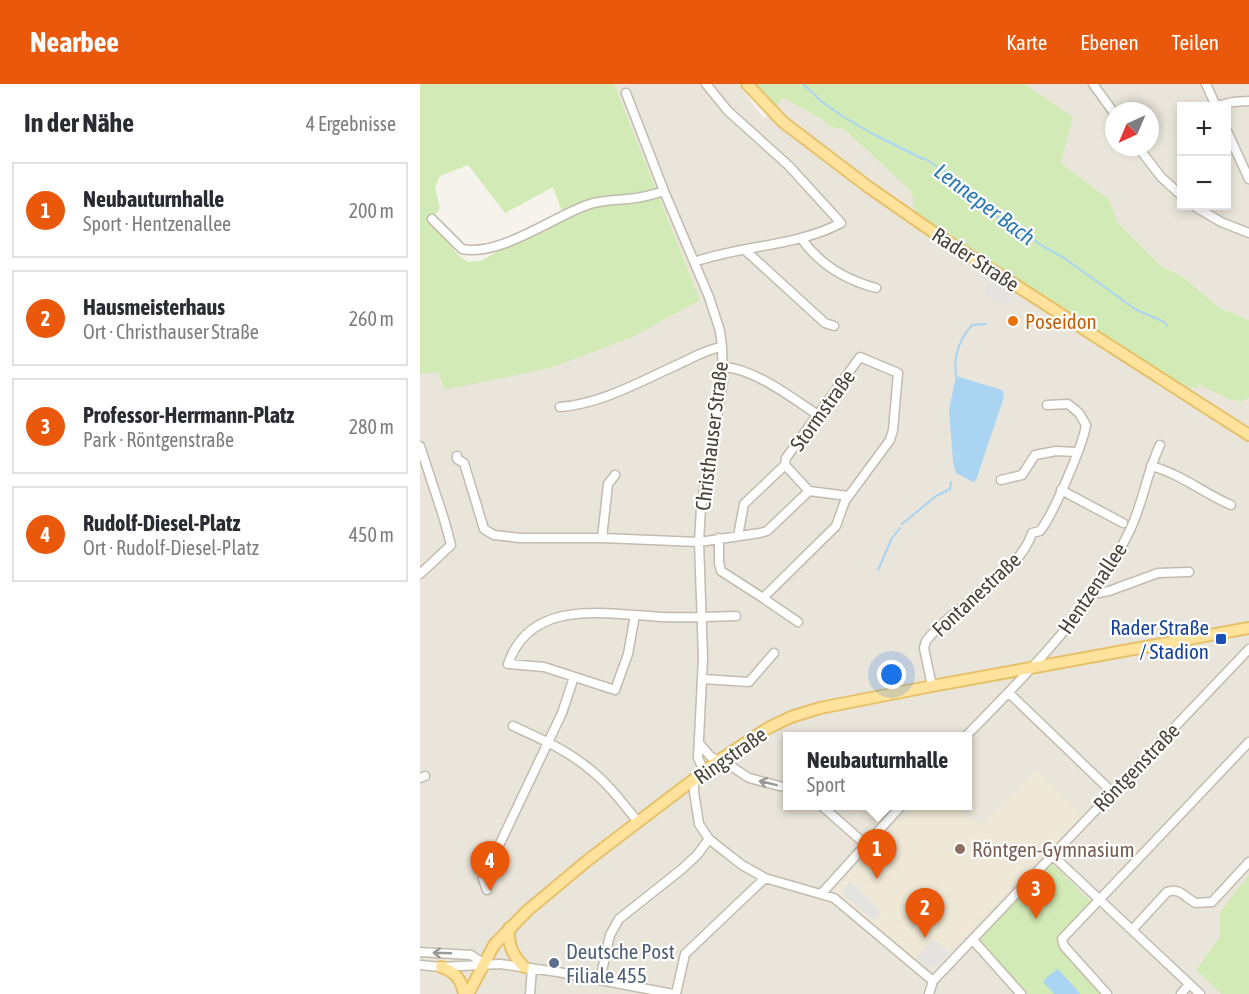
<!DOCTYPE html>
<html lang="de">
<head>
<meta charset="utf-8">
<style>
	:root { --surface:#fff; --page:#f7f7f7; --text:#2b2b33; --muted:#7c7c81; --line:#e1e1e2; --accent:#ea580c }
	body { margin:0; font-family:"Asap Condensed",sans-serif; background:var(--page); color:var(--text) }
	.controls { position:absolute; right:18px; top:18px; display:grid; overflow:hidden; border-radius:0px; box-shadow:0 3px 9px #0003 }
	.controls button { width:54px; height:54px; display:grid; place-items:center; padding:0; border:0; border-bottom:2px solid var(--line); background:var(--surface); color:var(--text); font:30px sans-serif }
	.compass { position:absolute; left:685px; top:18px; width:54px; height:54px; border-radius:50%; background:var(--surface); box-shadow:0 3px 9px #0003; rotate:224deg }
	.you { position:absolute; left:472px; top:591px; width:21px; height:21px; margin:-15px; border:4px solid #fff; border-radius:50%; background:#1a73e8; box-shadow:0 0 0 9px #1a73e833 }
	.badge { display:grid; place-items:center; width:39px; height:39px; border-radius:50%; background:var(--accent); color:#fff; font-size:20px; font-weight:700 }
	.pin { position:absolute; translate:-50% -50px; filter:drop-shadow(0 2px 3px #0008) }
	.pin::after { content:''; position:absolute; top:32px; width:21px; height:18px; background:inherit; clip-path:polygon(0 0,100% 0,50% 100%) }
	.popup { position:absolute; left:363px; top:648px; width:189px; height:78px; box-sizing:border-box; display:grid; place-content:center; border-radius:0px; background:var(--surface); filter:drop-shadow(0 2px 4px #0005); font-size:20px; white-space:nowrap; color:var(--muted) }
	.popup b { font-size:22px; color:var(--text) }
	.popup::after { content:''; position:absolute; left:50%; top:100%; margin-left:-12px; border:12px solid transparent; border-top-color:var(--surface) }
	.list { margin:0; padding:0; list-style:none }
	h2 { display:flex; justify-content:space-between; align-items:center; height:78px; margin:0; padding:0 24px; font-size:26px }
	h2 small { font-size:20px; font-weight:400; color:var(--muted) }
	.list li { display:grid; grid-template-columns:39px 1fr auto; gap:18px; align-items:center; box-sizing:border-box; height:96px; margin:0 12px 12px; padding:0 12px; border:2px solid var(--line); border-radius:0px }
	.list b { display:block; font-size:22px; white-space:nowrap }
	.list p { margin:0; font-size:20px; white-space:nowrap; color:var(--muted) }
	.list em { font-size:20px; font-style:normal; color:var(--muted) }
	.map { position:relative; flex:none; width:829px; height:910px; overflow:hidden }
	header { display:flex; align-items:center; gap:36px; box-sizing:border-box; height:84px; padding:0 30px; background:var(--accent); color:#fff }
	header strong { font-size:28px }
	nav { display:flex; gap:33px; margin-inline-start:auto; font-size:21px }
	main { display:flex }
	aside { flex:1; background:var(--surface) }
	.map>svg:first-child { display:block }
</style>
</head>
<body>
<header>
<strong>Nearbee</strong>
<nav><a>Karte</a><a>Ebenen</a><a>Teilen</a></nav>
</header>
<main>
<aside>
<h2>In der Nähe<small>4 Ergebnisse</small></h2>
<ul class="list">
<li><span class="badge">1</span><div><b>Neubauturnhalle</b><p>Sport · Hentzenallee</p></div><em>200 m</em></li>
<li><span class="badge">2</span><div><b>Hausmeisterhaus</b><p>Ort · Christhauser Straße</p></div><em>260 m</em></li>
<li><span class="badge">3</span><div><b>Professor-Herrmann-Platz</b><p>Park · Röntgenstraße</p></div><em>280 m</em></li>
<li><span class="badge">4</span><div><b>Rudolf-Diesel-Platz</b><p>Ort · Rudolf-Diesel-Platz</p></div><em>450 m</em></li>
</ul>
</aside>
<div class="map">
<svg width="829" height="910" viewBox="0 0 829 910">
	<rect width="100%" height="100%" fill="#f6f3ec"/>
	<path fill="#eae5da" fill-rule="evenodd" d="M194 0H318L344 35 363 14 403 36 410 43 424 45 492 108 778 300 811 316 820 318 829 313V910H0V290L18 288 23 305 280 216ZM367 652H547V722H367Z
		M605 0H829V236L800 224 763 193 741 182 698 139 687 115 641 79 653 33ZM762 22H806V122H762ZM694 27H730V63H694Z"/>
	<path fill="#efe8d6" d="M616 686 662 731 517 881 508 883 499 879 412 808 492 722H536L561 743Z"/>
	<path fill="#d2eab5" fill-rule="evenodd" d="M0 0H194L280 216 212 253 130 284 24 306 18 288 0 290ZM48 81 85 129 133 103 144 133 60 177 48 178 38 171 11 137 20 124 15 104 20 92Z
		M332 0H605L653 33 641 79 688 115 698 139 741 182 763 193 800 224 829 236V313L821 318 811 316 778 300 777 304 761 303 495 131 492 108 424 45 410 43 403 36 363 14 355 24Z
		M630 777 672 819 640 851 638 857 684 910H605L557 856Z
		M829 791V910H801L776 886 800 853V828Z"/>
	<path fill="#e5e3e0" d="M573 195 593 209 585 223 566 211 565 206Z
		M431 797 462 828 454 837 421 809Z
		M514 855 529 869 517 881 508 883 495 875Z"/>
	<path fill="#a9d4f2" d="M536 292 582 306 584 313 556 396 553 398 536 389 533 378 529 326Z
		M638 885 658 907 660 910H634L623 898 628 892Z"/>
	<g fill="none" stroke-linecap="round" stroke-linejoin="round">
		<path stroke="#a9d4f2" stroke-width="2" d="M383 0 401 17 422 32 453 50 503 75 504 74 538 96 556 116 561 118 567 128 585 136 624 163 644 174 715 225 744 238 747 242
			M536 292C533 272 539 256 552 241L566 240
			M482 440 516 412 530 405 531 398
			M458 486 472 454 480 444"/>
		<defs>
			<path id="minor" d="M673 0 694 29
				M786 0 796 22
				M206 9 244 107 289 213 300 247 302 263 303 298 281 424 279 458 283 574 278 674 284 687
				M797 22 813 18 829 17
				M806 45 829 95
				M718 63 741 93 762 112
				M774 122 801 138 829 149
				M12 135 42 165C79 173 131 134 167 121 180 116 194 116 208 115 220 114 232 111 244 107
				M381 154C399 180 426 196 456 204
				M325 166 405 239 414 242
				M274 178C322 161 375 163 421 139L369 82 308 27 286 0
				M304 283C335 285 372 314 398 331
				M140 323C181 320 221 297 259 280 272 274 287 265 302 263
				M0 362 24 435 31 461 0 490
				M37 372V375L44 379 64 445 74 451 100 454H182L279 458 340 449 347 447 389 407
				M731 382C761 390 783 409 811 421
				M581 396 602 391 615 371 636 367 656 368
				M641 406 703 439
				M318 452 324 420 365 381
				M182 454 188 400 195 391
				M299 454V479L301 487 343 514 416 442 425 417 470 356 473 346 478 289 440 273 366 374 365 381 389 407 428 412
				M673 510 689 507 738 489 769 488
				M343 514 378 538
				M215 531 208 570 195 606 124 583 88 580C111 513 187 530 242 533 267 534 291 533 316 532
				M283 595 329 598 354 569
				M512 602 504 564 506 557C534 521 599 491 612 449L620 447C633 431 663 361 666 341L659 329 648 320 627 321
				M590 610 692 708
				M93 642C119 654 145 665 167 683 187 698 202 718 218 738
				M546 652C608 589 671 527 710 446 723 419 727 388 740 361
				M279 659 290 672 298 677
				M300 675 329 694 367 704
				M0 694 5 692
				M274 695V708L279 740 289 755 304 767 322 781 345 794 414 814 513 897
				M402 722 445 760
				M632 771 780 910
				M67 806 63 795 142 629 154 593
				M402 809 481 722
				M712 846 747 808C760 803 765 814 776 819L792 818 829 778
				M553 856 601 910
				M0 868 51 871 63 879
				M0 881 21 883 80 880 138 888 253 910
				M180 896 190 851 199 835 262 785 277 771 289 755
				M110 910 112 884
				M256 910 265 870 345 794
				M509 910 513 897 829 565
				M687 910 644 862 642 855 829 658
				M761 910 769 900"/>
			<path id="major" d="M327 0 363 38 447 102 516 150 829 351
				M89 844C88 861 92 870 104 883
				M21 883C35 888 41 894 44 910
				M48 910 74 861 107 827 168 776 298 677 348 644 371 633 400 624 512 602 829 544"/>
		</defs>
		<use href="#minor" stroke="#c2bbae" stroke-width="11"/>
		<use href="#major" stroke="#e6c16a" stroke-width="14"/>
		<use href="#minor" stroke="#fff" stroke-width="8"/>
		<use href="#major" stroke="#ffe39c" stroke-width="10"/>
	</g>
	<defs><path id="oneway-shaft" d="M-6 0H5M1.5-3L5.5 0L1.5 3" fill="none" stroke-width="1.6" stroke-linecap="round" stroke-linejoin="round" transform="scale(1.5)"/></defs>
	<g stroke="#9c9892">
		<use href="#oneway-shaft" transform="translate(348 699) rotate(-166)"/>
		<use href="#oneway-shaft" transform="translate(22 869) rotate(-178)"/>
	</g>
	<circle fill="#e8710a" stroke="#fff" stroke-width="2" cx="593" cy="237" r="6"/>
	<rect fill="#1a4fb4" stroke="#fff" stroke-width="2" x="795" y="549" width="12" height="12" rx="3"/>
	<circle fill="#8d6e63" stroke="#fff" stroke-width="2" cx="540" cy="765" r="6"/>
	<circle fill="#5c6f8a" stroke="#fff" stroke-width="2" cx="134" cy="879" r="6"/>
	<g text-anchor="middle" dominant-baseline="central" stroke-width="4.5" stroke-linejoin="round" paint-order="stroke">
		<g font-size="21" fill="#4b4439" stroke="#fff">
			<text transform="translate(556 175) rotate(33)">Rader Straße</text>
			<text transform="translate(402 326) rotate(-54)">Stormstraße</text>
			<text transform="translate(291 352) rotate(-83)">Christhauser Straße</text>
			<text transform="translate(672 504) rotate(-56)">Hentzenallee</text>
			<text transform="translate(556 510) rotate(-43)">Fontanestraße</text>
			<text transform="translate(310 671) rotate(-35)">Ringstraße</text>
			<text transform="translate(716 683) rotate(-46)">Röntgenstraße</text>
		</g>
		<g font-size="21" fill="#c56008" stroke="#fff" text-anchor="start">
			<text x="605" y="237">Poseidon</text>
		</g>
		<g font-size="21" fill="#164399" stroke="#fff" text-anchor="end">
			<text x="789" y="543">Rader Straße<tspan x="789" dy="24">/ Stadion</tspan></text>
		</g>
		<g font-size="21" fill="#785e54" stroke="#fff" text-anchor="start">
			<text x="552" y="765">Röntgen-Gymnasium</text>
		</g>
		<g font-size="21" fill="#4e5e75" stroke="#fff" text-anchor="start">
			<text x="146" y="867">Deutsche Post<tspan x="146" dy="24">Filiale 455</tspan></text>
		</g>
		<g font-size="22" font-style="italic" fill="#2e7ab2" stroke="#fff">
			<text transform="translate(565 120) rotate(37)">Lenneper Bach</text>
		</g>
	</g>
</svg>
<div class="controls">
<button>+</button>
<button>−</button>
</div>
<svg class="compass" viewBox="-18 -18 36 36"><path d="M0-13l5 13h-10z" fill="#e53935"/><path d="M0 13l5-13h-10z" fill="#7c7c81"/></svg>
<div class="you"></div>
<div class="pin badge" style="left:457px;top:795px">1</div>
<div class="popup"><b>Neubauturnhalle</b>Sport</div>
<div class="pin badge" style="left:505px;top:854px">2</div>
<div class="pin badge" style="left:616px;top:835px">3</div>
<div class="pin badge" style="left:70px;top:807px">4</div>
</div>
</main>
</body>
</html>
